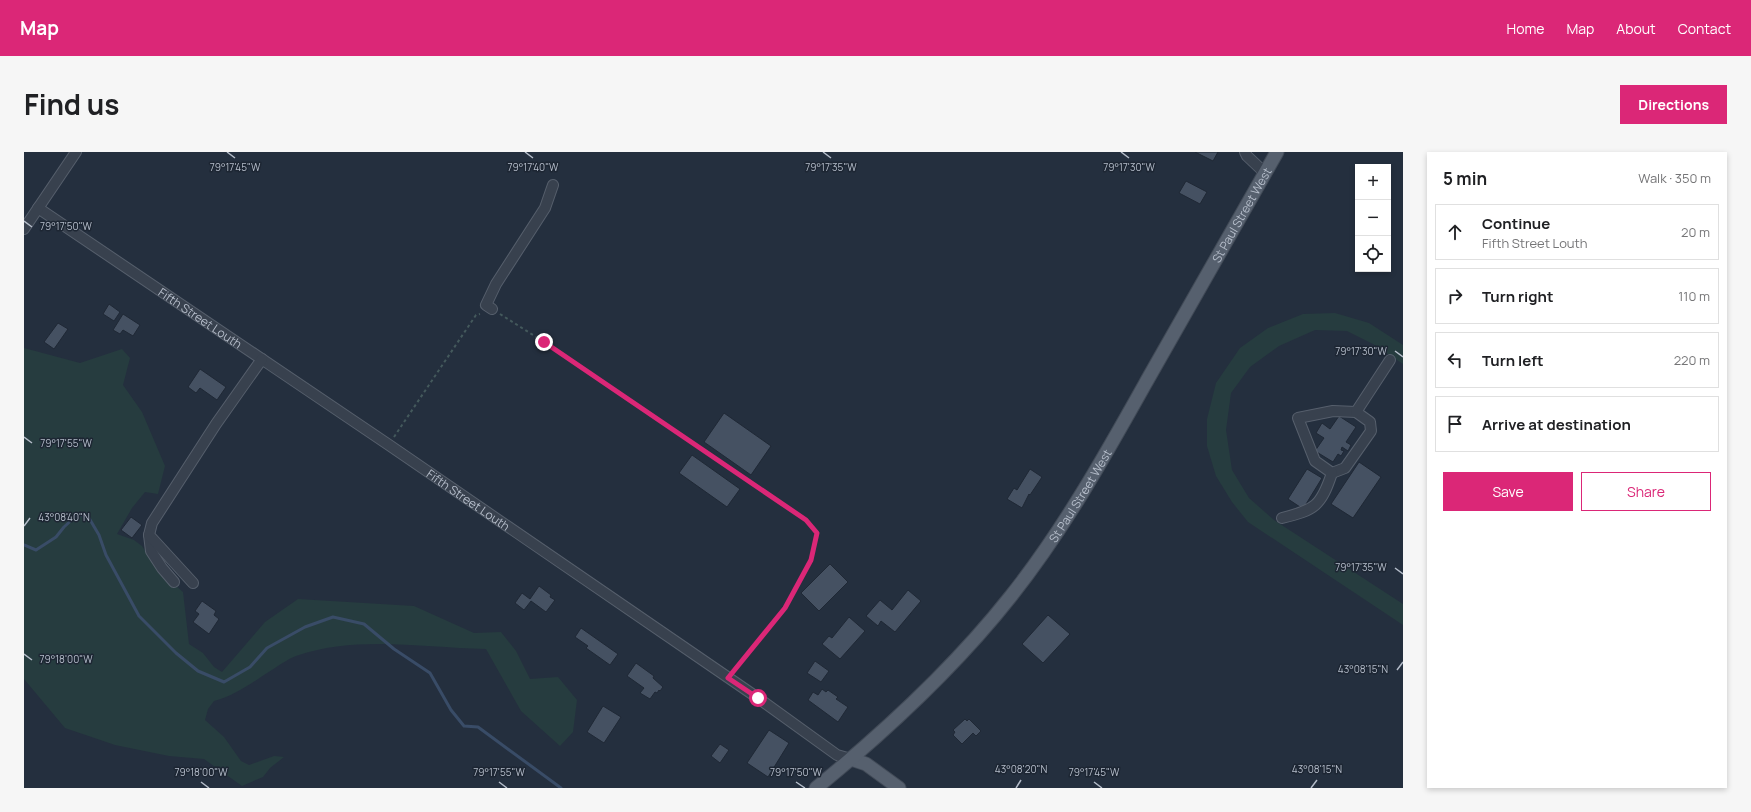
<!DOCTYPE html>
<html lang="en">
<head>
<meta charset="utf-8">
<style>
	:root { --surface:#fff; --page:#f6f6f6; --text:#202124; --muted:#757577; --line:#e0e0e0; --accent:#db2777 }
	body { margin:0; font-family:Manrope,sans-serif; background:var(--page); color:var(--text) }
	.controls { position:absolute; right:12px; top:12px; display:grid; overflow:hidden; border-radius:0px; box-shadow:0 2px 6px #0003 }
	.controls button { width:36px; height:36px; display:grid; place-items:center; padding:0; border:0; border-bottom:1px solid var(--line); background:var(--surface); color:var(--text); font:20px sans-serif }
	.stop { position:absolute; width:12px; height:12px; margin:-9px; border:3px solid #db2777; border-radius:50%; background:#fff }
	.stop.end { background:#db2777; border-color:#fff; box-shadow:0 1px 4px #0008 }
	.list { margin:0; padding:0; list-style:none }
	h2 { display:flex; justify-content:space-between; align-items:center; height:52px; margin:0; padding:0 16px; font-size:17px }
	h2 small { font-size:13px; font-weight:400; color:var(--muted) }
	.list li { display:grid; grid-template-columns:26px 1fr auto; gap:12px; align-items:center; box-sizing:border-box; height:56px; margin:0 8px 8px; padding:0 8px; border:1px solid var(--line); border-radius:0px }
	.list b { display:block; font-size:15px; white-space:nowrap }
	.list p { margin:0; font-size:13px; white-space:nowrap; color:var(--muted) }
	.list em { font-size:13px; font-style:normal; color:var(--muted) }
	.actions { display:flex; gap:8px; padding:12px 16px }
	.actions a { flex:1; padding:9px 0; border:1px solid var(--accent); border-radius:0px; text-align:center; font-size:14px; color:var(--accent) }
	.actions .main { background:var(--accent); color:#fff }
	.icon { flex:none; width:22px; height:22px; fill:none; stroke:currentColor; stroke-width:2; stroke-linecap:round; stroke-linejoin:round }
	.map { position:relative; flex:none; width:1379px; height:636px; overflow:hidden; border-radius:0px }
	header { display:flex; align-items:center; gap:24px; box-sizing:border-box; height:56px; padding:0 20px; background:var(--accent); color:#fff }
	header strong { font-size:19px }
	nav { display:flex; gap:22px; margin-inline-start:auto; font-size:14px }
	.intro { display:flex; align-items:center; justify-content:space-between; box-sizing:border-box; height:96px; padding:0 24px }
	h1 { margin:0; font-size:28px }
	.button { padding:10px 18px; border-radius:0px; background:var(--accent); color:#fff; font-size:14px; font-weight:700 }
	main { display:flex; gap:24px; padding:0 24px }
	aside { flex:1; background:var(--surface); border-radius:0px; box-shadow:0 2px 6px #0003 }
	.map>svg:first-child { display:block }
</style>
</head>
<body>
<header>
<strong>Map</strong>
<nav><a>Home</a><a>Map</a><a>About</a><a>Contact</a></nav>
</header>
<div class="intro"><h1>Find us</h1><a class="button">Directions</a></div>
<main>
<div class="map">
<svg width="1379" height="636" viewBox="0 0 1379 636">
	<rect width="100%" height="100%" fill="#242f3e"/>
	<path fill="#263c3f" d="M1311 161 1345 171 1379 193V212L1349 192 1323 179 1291 178 1255 194 1226 215 1207 241 1202 278 1208 318 1225 346 1250 368 1379 452V473L1224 370 1208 350 1192 324 1183 294V267L1192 231 1216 196 1244 176 1279 162Z
		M0 196 56 211 98 197 106 206 99 233 118 260 141 314 134 342 121 340 108 356 93 382 110 388 118 394 133 417 159 440 165 492 179 501 190 515 198 520 241 470 274 447 390 454 450 481 477 480 492 499 506 527 534 525 553 548 549 580 536 594 497 559 462 497C399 496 333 483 272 504 264 507 257 512 251 516 230 529 213 543 190 549L184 557 181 568 200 585 217 609 225 613 250 604 260 605 246 616 239 625 218 634 180 607 145 604 91 593 41 576 0 527Z"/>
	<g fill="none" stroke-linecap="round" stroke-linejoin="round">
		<path stroke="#394c67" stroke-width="3" d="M0 393 12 398 32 385 40 375 54 362 65 366 75 383 82 403 115 464 152 501 174 519 200 530 226 515 243 496 281 475 309 465 340 472 370 497 406 521 427 558 440 574 454 575 537 636"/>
	</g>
	<path fill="#455162" stroke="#1f2835" d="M1171 0H1194L1189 9Z
		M1162 29 1183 40 1176 52 1155 41Z
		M85 152 96 160 90 169 79 162Z
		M99 162 116 173 109 184 99 178 96 182 89 178Z
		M34 171 44 177 30 197 20 190Z
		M176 217 202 235 193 248 176 236 172 241 164 235Z
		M700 261 747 294 727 323 680 290Z
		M1315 264 1332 275 1322 290 1327 293 1324 299 1318 295 1317 298 1320 299 1317 304 1314 302 1309 310 1291 299 1300 286 1292 281 1298 271 1306 277Z
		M668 303 716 337 703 355 655 321Z
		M1335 310 1357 325 1329 366 1307 352Z
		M1006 317 1018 325 1006 343 1005 342 998 356 983 347 990 336 993 338Z
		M1283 317 1298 326 1279 357 1264 347Z
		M107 365 118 373 108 386 97 378Z
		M806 412 824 430 795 459 777 441Z
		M515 434 527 443 526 445 531 448 522 460 507 449 500 458 491 451 498 441 506 447Z
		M884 438 897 449 871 480 857 469 854 474 842 464 856 448 868 458Z
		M178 449 192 459 190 463 195 467 185 482 169 470 175 462 171 459Z
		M1024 463 1046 482 1019 511 998 492Z
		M825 465 841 479 816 507 798 492 805 484 808 486Z
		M557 476 594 502 586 513 562 496 564 494 551 485Z
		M791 509 805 519 797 530 783 521Z
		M612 511 630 524 629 526 639 535 636 539 635 538 633 541 631 540 626 547 616 541 620 536 603 524Z
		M798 537 802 540 804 538 814 545 812 547 824 555 814 570 784 548 789 540 794 543Z
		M579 554 597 565 580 591 563 580Z
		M941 567 943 569 945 567 957 579 952 584 949 581 938 592 929 583 931 580 929 578Z
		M745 578 765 591 744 625 723 611Z
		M696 592 705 598 696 611 687 604Z"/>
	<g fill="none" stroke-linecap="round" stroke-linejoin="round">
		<defs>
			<g id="minor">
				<path d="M1221 0 1223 4 1241 21"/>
				<path id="s1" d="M14 56 365 293 734 546 813 603 827 607"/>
				<path d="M0 77 52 0"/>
				<path d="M468 157 462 153 472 132 521 56 529 33"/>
				<path d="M1309 259 1332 260 1346 270 1347 279 1321 316 1308 321 1291 309 1274 266Z"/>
				<path d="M1332 260 1366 208"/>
				<path d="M1258 366C1291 358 1297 354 1308 321"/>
				<path d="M125 383 127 399 138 416 150 430"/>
				<path d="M169 431 125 383 128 371 192 272 238 207"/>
			</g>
			<g id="major">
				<path d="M827 607 842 612 875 636"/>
				<path id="s2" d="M792 636C863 578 931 515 987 444 1041 376 1083 300 1125 225 1168 150 1210 75 1253 0"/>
			</g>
		</defs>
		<use href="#minor" stroke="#565f6c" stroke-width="12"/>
		<use href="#major" stroke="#414a57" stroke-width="15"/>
		<path stroke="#44595c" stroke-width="2" stroke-dasharray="3 3" stroke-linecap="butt" d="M476 162 520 190 782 368 793 381 787 408 761 456 711 518
			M370 285 452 163 456 162"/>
		<use href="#minor" stroke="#38414e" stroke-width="10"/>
		<use href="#major" stroke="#56606e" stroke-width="13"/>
	</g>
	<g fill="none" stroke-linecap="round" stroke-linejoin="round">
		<path stroke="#db2777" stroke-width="5" d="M520 190 782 368 793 381 787 408 761 456 704 526 734 546"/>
	</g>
	<path fill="none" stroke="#b4bcc9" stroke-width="1.5" d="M203 0 211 6M501 0 509 6M799 0 807 6M1097 0 1105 6M0 69 8 75M1371 199 1379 205M0 285 8 291M0 374 6 366M1371 416 1379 422M0 502 8 508M1373 518 1379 510M177 630 185 636M475 630 483 636M772 630 781 636M1070 630 1078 636M992 636 997 628M1287 636 1293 628"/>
	<g text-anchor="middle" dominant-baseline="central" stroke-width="3" stroke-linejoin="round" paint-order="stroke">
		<g font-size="12" fill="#b4bcc9" stroke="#1d2633">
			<text stroke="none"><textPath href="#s2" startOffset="720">St Paul Street West</textPath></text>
			<text stroke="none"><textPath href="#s1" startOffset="196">Fifth Street Louth</textPath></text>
			<text stroke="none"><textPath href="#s2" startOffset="396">St Paul Street West</textPath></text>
			<text stroke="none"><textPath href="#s1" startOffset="520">Fifth Street Louth</textPath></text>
		</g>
	</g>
	<g font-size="10" text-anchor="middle" fill="#b4bcc9" stroke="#1d2633" stroke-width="3" stroke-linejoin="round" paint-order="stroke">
		<text x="211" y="19">79°17'45"W</text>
		<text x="509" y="19">79°17'40"W</text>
		<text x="807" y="19">79°17'35"W</text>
		<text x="1105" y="19">79°17'30"W</text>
		<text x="42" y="78">79°17'50"W</text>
		<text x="1337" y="203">79°17'30"W</text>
		<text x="42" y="295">79°17'55"W</text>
		<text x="40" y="369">43°08'40"N</text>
		<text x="1337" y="419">79°17'35"W</text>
		<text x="42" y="511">79°18'00"W</text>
		<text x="1339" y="521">43°08'15"N</text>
		<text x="997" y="621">43°08'20"N</text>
		<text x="1293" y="621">43°08'15"N</text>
		<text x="177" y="624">79°18'00"W</text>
		<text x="475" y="624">79°17'55"W</text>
		<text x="772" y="624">79°17'50"W</text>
		<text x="1070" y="624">79°17'45"W</text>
	</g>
</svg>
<div class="controls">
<button>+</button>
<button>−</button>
<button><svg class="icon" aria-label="locate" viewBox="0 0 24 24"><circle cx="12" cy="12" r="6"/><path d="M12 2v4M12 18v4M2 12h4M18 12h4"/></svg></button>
</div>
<div class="stop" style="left:734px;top:546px"></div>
<div class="stop end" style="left:520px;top:190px"></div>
</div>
<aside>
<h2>5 min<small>Walk · 350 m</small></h2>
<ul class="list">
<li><svg class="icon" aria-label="ahead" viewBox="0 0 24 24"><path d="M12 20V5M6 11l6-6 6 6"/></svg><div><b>Continue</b><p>Fifth Street Louth</p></div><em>20 m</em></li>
<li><svg class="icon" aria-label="right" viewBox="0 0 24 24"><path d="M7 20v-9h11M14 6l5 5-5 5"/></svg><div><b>Turn right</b></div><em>110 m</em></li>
<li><svg class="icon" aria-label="left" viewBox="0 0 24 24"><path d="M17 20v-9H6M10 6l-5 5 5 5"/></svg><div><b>Turn left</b></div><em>220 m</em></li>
<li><svg class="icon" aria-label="arrive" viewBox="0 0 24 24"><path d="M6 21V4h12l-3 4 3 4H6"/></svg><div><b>Arrive at destination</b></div></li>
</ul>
<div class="actions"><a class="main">Save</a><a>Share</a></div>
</aside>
</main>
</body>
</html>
